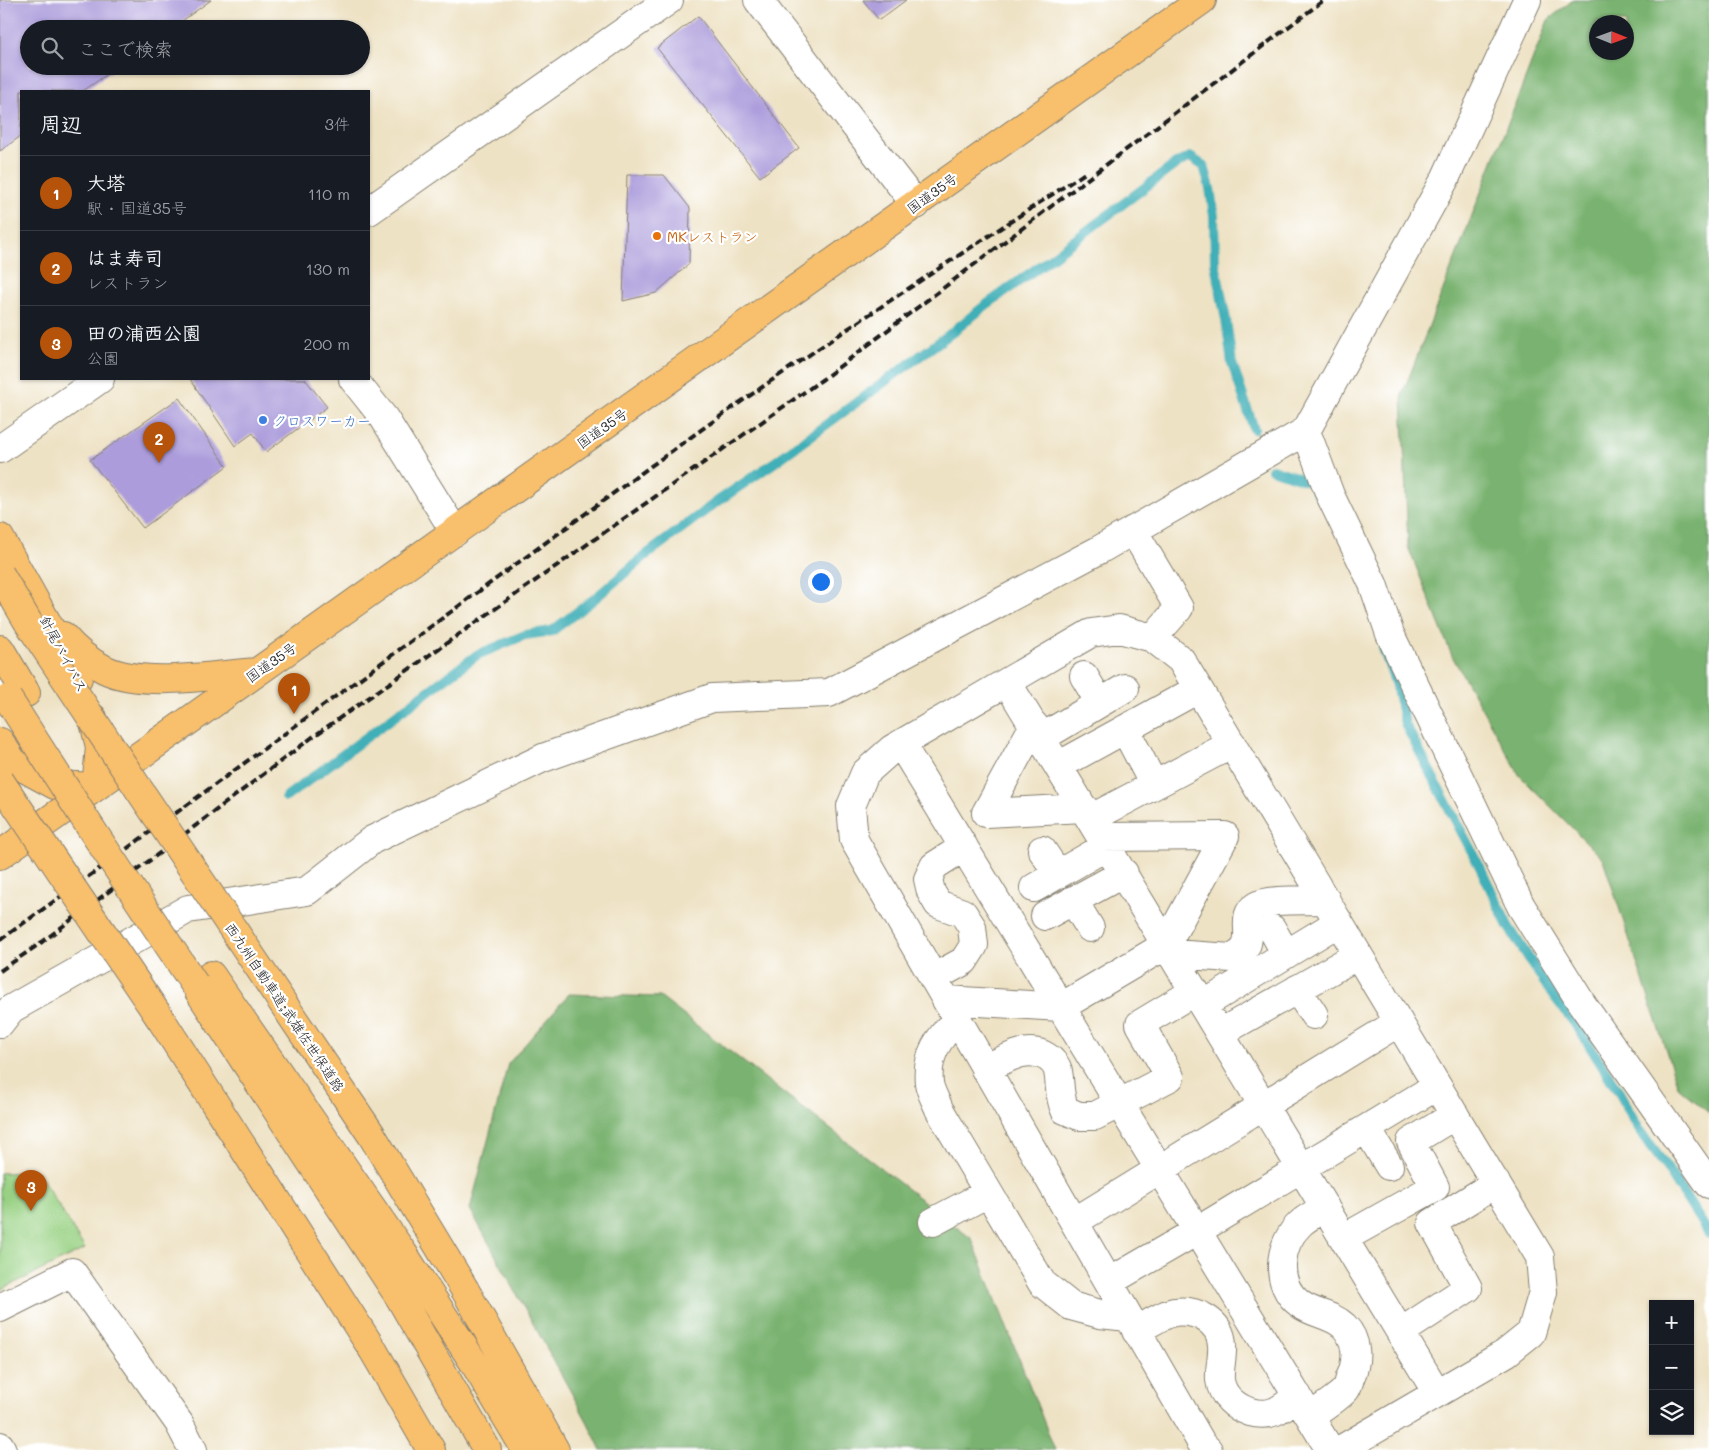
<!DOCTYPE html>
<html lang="ja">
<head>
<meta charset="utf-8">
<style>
	:root { --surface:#171b24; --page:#242831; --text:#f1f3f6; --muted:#9ea1a6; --line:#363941; --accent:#b45309 }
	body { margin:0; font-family:Mali,"Klee One",sans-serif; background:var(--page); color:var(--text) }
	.controls { position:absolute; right:15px; bottom:15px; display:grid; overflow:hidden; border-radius:0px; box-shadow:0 1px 4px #0004 }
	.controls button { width:45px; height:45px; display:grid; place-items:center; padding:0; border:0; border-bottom:1px solid var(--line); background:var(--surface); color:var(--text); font:25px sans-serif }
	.compass { position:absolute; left:1589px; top:15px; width:45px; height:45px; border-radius:50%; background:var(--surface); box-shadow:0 1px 4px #0004; rotate:91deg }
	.you { position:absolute; left:820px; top:581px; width:18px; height:18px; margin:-12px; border:4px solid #fff; border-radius:50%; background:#1a73e8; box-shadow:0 0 0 8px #1a73e833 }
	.badge { display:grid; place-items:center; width:32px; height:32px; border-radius:50%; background:var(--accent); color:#fff; font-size:16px; font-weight:700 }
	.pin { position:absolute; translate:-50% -41px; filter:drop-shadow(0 1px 2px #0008) }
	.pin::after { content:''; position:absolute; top:26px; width:18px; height:15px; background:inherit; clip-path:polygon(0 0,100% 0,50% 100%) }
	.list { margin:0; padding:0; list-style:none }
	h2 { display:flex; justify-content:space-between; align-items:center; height:65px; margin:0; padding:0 20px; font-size:21px }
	h2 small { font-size:16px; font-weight:400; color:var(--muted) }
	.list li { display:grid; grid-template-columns:32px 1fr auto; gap:15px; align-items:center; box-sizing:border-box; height:75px; padding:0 20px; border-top:1px solid var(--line) }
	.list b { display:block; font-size:19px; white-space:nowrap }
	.list p { margin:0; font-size:16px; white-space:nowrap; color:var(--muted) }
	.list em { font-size:16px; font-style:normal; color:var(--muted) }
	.icon { flex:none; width:28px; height:28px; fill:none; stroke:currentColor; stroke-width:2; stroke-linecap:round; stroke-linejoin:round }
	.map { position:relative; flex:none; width:1709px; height:1450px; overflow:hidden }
	.search { position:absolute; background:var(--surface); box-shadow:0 1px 4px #0004; left:20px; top:20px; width:350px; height:55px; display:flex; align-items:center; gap:12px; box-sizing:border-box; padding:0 18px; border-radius:28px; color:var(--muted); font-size:19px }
	.panel { position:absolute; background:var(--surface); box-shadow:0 1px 4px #0004; left:20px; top:90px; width:350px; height:290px; border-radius:0px }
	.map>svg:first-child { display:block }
</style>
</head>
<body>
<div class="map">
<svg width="1709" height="1450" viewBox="0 0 1709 1450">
	<rect width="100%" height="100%" fill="#fff"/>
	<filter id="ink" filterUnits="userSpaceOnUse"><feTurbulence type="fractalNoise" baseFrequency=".02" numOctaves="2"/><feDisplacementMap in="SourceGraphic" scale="10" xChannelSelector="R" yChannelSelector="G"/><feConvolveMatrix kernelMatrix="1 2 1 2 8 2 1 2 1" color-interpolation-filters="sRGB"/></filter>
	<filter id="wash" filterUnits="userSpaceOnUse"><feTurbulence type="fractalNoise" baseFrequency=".0096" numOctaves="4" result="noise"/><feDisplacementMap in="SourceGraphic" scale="20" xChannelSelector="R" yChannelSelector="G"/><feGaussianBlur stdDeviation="1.12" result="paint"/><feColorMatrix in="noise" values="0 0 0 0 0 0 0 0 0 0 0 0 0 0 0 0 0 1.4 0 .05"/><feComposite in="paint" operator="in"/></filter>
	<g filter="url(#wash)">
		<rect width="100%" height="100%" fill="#eee2c4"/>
		<path fill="#98d183" stroke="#5a7650" d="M38 1172 85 1249 0 1290V1173Z"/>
		<path fill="#7ab371" stroke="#4b6846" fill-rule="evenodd" d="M1573 0H1709V1113L1678 1087 1603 859 1520 776 1452 656 1408 547 1402 395 1548 20ZM1596 22H1626V52H1596Z
			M569 994 660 997 972 1239 1055 1450H601L588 1423 470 1209 508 1064Z"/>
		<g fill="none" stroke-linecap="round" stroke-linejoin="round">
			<path stroke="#3fafb7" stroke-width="10" d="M1272 469 1311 482 1317 493
				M1383 648 1397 688 1405 724 1481 869 1508 926 1548 988 1579 1029 1620 1094 1641 1133 1667 1168 1709 1234
				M286 797 477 655 525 635 552 631 593 600 646 555 718 501 775 462 950 334 986 305 1047 261 1176 164 1190 157 1204 166 1210 188 1214 216 1215 263 1226 320 1232 363 1254 429"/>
		</g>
		<g id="blocks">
			<path fill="#ac9cdb" d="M0 0H211L171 29H29V66H119L83 91H21V136L0 151Z
				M863 0H906L879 20Z
				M698 16 799 148 760 177 657 48Z
				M627 175H664L690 208 689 264 656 293 623 301Z
				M190 379H305L327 407 266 452 253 433 235 446Z
				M179 398 227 466 143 528 90 460Z"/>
		</g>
	</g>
	<g filter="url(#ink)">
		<use href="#blocks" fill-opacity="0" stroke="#857f70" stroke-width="1"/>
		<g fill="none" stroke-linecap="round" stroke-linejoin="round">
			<defs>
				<path id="minor" d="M758 0 916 205
					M369 211 669 0
					M353 379 384 418 455 532
					M1306 431 1330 495 1373 584 1390 634 1521 906 1582 1004 1709 1184
					M0 449 100 379
					M1133 530 1179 608 1153 638
					M1084 676 1100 703
					M1007 682 1437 1393
					M1125 729 1154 785
					M1041 738 1125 688
					M901 744 1330 1450
					M1058 766 1198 689
					M986 813 1034 725
					M986 813 1084 808
					M1090 819 1232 744
					M1042 850 1058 874
					M1034 888 1107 846
					M1073 900 1090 928
					M1045 916 1124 873
					M1272 929 1286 954
					M1172 954 1232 958C1263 945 1236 918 1256 906 1268 898 1310 901 1326 900
					M933 978 964 961 974 945 972 927 963 913 938 904 931 892 928 879 934 866 964 847
					M1297 989 1314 1015
					M946 1000 1061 1007 1166 945 1225 836 1101 837
					M1203 1005 1339 922
					M957 1019C939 1038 926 1054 929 1083 930 1091 936 1101 939 1109L1042 1283 1071 1306 1100 1314 1128 1317
					M0 1023 11 1009 188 909 307 891 372 840 543 758 712 698 829 693 1099 550 1306 431 1445 179 1527 0
					M1220 1033 1358 955
					M985 1069C1004 1060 1027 1044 1047 1057 1052 1060 1057 1066 1058 1071 1061 1087 1058 1093 1065 1110L1079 1116H1095L1170 1077 1140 1024 1195 991
					M1367 1129 1389 1166
					M933 1222 988 1193
					M1074 1222 1399 1022
					M1344 1238 1435 1187 1411 1142 1455 1115
					M1109 1282 1197 1231 1437 1086
					M0 1308 72 1272 179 1423 193 1450
					M1136 1331C1147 1325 1163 1314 1174 1312 1196 1309 1221 1321 1222 1345 1223 1356 1219 1368 1220 1380 1222 1396 1235 1407 1250 1412 1271 1418 1281 1409 1298 1396
					M1401 1332 1468 1288 1432 1223 1496 1183
					M1310 1417C1318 1411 1341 1396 1346 1389 1348 1386 1349 1382 1350 1378 1358 1361 1358 1340 1344 1326 1331 1314 1313 1314 1300 1304 1274 1285 1278 1245 1300 1224 1307 1217 1317 1213 1325 1207
					M0 1446 2 1450
					M1208 1450 1202 1444 854 840 851 806 865 773 892 749 1091 633 1119 629 1153 638 1181 660 1540 1257 1543 1292 1531 1333 1506 1353 1340 1450"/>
				<path id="highway" d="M0 538 78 678
					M63 636C74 649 88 661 104 669 142 688 214 675 256 672
					M0 649 26 693
					M0 742 13 762 55 785 96 787 100 747 93 718
					M0 855 1202 0
					M211 975 403 1253 476 1366 526 1450
					M198 990 400 1298 487 1450
					M465 1290 555 1450
					M373 1350 431 1450"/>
			</defs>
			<use href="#minor" stroke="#857f70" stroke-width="30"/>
			<use href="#highway" stroke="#857f70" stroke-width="30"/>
			<use href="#minor" stroke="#fff" stroke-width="28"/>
			<use href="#highway" stroke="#f8bf6c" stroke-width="28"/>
			<path stroke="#1c1c1c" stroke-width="4" stroke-dasharray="8 4" stroke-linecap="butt" d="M0 940C228 777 453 609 680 445 812 350 949 262 1085 173
				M0 971 42 942 314 736 823 379 1324 0"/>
			<defs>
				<path id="highway-bridge" d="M0 574 28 622 140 791 371 1134 465 1290
					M8 699 94 833 195 985
					M0 781 162 1021 373 1350"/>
			</defs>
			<use href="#highway-bridge" stroke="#857f70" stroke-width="30" stroke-linecap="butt"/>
			<use href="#highway-bridge" stroke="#f8bf6c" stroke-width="28"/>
		</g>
	</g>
	<circle fill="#e8710a" stroke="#fff" stroke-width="2" cx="657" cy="236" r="5"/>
	<circle fill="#3f7fe0" stroke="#fff" stroke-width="2" cx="263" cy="420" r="5"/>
	<g text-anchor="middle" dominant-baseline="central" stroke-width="4.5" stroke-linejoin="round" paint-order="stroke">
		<g font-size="14" fill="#1c1c1c" stroke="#fff">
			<text transform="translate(932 193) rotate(-36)">国道35号</text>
			<text transform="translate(602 428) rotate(-35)">国道35号</text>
			<text transform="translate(64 654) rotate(62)">針尾バイパス</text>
			<text transform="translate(271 662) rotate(-35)">国道35号</text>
			<text transform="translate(285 1007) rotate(56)">西九州自動車道;武雄佐世保道路</text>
		</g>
		<g font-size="14" fill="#c56008" stroke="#fff" text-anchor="start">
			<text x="667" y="236">MKレストラン</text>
		</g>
		<g font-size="14" fill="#366cbe" stroke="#fff" text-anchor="start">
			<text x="273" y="420">クロスワーカー</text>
		</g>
	</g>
</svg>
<div class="controls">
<button>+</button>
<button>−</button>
<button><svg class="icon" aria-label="layers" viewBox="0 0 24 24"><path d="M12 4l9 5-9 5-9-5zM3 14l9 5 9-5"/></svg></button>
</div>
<svg class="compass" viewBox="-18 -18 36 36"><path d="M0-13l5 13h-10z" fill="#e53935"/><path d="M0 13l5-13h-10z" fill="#9ea1a6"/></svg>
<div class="you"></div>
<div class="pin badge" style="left:294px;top:714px">1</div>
<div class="pin badge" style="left:159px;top:463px">2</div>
<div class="pin badge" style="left:31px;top:1211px">3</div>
<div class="search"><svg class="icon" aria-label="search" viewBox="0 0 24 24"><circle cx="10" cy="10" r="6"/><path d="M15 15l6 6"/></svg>ここで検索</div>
<section class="panel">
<h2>周辺<small>3件</small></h2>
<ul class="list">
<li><span class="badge">1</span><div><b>大塔</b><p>駅 · 国道35号</p></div><em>110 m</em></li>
<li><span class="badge">2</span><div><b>はま寿司</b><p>レストラン</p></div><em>130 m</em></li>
<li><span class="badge">3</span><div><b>田の浦西公園</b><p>公園</p></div><em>200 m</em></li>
</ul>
</section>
</div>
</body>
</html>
